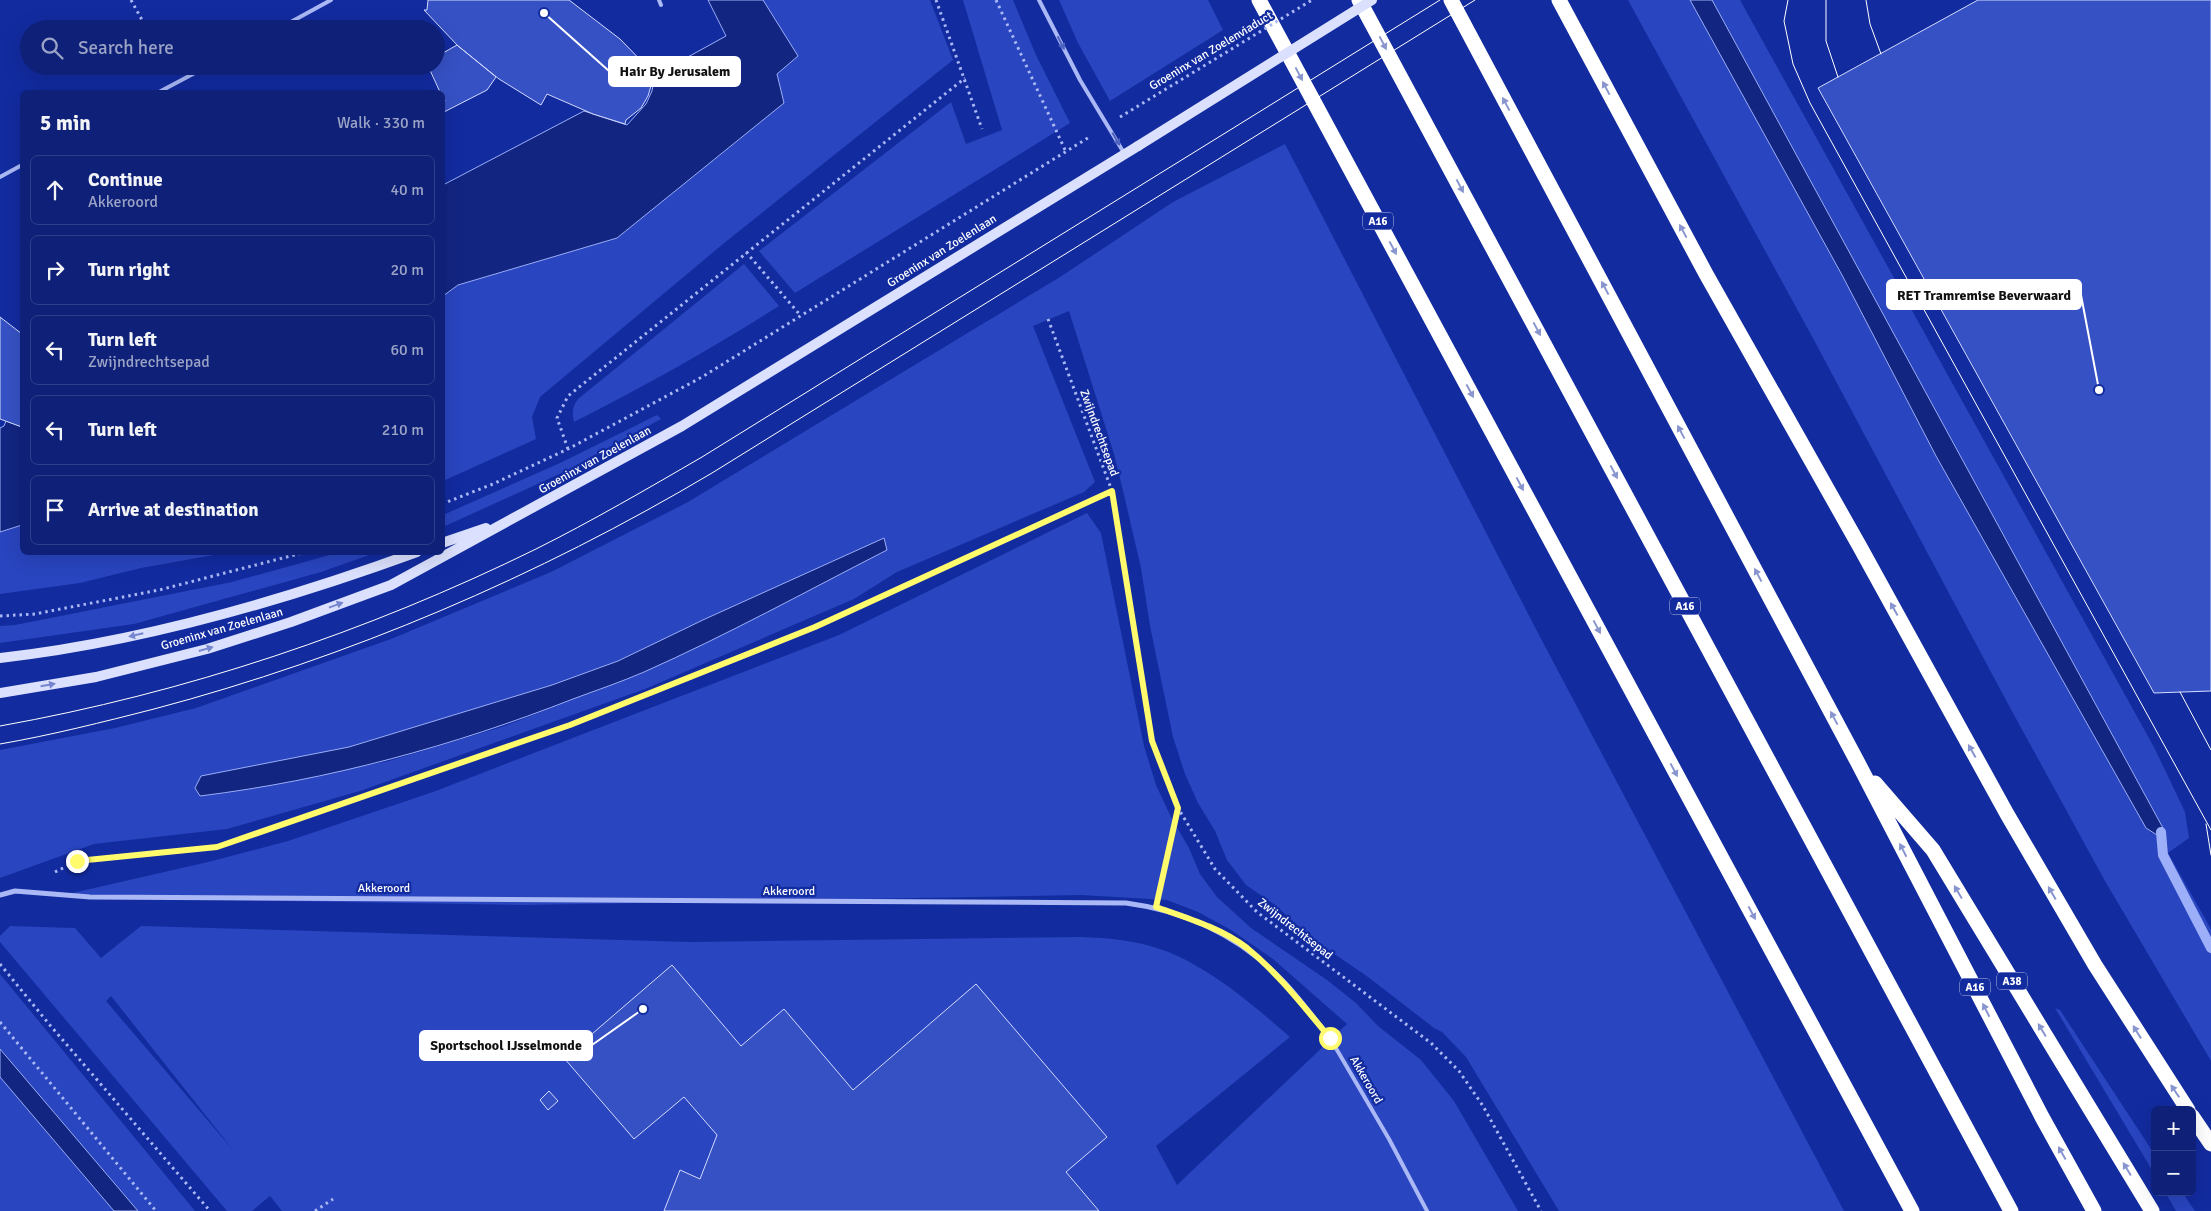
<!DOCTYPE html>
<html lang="en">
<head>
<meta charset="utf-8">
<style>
	:root { --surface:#0e2077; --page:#17287c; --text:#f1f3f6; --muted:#9ba3c6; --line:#2e3e89 }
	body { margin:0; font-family:Signika,sans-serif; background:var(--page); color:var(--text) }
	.controls { position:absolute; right:15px; bottom:15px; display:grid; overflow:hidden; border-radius:8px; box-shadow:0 5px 20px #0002 }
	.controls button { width:45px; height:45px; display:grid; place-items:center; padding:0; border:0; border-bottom:1px solid var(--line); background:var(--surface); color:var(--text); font:25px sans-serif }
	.stop { position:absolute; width:15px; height:15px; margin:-11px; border:4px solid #fffb6d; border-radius:50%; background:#fff }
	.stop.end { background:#fffb6d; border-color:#fff; box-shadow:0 1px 5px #0008 }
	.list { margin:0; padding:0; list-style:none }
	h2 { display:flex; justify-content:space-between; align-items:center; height:65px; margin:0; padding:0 20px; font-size:21px }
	h2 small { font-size:16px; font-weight:400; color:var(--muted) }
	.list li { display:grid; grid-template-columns:32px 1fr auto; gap:15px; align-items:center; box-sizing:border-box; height:70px; margin:0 10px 10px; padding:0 10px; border:1px solid var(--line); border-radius:8px }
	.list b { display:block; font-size:19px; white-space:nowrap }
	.list p { margin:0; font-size:16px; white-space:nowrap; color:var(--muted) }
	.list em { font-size:16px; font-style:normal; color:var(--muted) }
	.icon { flex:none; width:28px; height:28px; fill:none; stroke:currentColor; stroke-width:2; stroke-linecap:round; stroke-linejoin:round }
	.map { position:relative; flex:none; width:2211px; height:1211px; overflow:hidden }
	.search { position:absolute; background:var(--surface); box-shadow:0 5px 20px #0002; left:20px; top:20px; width:425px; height:55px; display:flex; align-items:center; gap:12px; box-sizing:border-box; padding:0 18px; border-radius:28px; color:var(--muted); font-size:19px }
	.panel { position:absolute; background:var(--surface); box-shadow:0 5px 20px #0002; left:20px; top:90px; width:425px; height:465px; border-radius:8px }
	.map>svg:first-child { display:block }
</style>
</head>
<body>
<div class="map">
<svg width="2211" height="1211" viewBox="0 0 2211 1211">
	<rect width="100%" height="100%" fill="#122b9f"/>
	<path fill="#2945bf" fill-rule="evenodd" d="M763 0H930L953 60 723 244 540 397 532 417 536 439 443 481V296L458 285 617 238 784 103 777 74 797 56Z
		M963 0H1013L1036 55 1070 123 795 293 759 251 951 102 966 144 1002 130Z
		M1059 0H1208L1223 30 1110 101 1078 43Z
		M1628 0H1690L1842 275 1936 456 2146 828 2152 833 2161 832 2163 828 1712 0H1740L2155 749 2185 812 2189 838 2168 853 2211 929V1061L2105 881 2008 704 1815 342Z
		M1285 144 1538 633 1844 1211H1559L1466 1057 1442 1032 1434 1028 1368 977 1311 938 1275 905 1246 885 1227 860 1215 831 1198 803 1185 774 1173 737 1150 626 1141 568 1124 495 1114 454 1069 311 1033 326 1095 482 1084 492 897 572 854 599 645 689 360 791 227 829 94 844 0 878V750L115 728 196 708 391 639 551 572 688 502 1060 277 1173 202ZM885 538 770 610 643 672 505 726 389 761 225 793 200 796 201 776 349 747 552 685 618 661 705 619Z
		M744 264 779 306C713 348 645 386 574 422 572 413 572 407 578 399Z
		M657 415 661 419 566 471 443 527V515L560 463Z
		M1087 513 1101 533 1144 746 1156 785 1171 817 1189 848 1200 874 1217 897 1251 928 1327 980 1356 1003 1378 1026 1421 1060 1454 1101 1518 1211H282L270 1196 252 1211H227L0 942V936L10 926 75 928 101 958 141 926 691 942 1080 937C1107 938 1134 940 1160 949 1207 965 1252 1004 1290 1037L1156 1146 1177 1185 1347 1024 1273 959 1231 930 1198 912 1167 900 1081 895 523 905 232 900 68 894 208 862 288 841 433 792 839 635ZM111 996 233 1150 106 1001Z
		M22 525V552L225 553 141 568 80 583 0 594V532Z
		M337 553H375L321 572 134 624 0 643V626L15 625 232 582Z
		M0 974 195 1211H138L0 1049Z
		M2055 1008 2060 1010 2155 1155V1175Z
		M0 1077 114 1211H0Z
		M2165 1192H2182L2195 1211H2176Z"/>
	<path fill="#122580" stroke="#9caff8" d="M708 0H763L798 56 777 74 784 103 617 238 458 285 443 296V185L584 111 627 125 646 104 652 91 654 80 657 78 655 75 726 36Z
		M1690 0H1712L2163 828 2157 835 2146 828 1936 456 1842 275Z
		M6 421 22 427V525L0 532V428L4 426Z
		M884 538 887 550C807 591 727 635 644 672 621 682 597 690 573 699 453 746 329 780 200 796L195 788 201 776 349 747 552 685 618 661 705 619Z
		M0 1049 138 1211H114L0 1077Z"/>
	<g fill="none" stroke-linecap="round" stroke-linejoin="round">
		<path stroke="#9caff8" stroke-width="10" d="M2161 832 2163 855 2211 948"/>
	</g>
	<path fill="#3651c4" stroke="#d3dbfe" d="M428 0H569L620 39 656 76 653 79 648 96 641 108 626 120 625 124 593 114 547 94 541 105 499 79 458 46 424 10H427Z
		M1978 0H2211V691L2154 693 1818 88Z
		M457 45 496 77 487 90 442 113V103L445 101 442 92H440L429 68 430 66H436V57Z
		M0 317 22 334V427L0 419Z
		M672 965 741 1046 784 1009 853 1090 976 984 1107 1137 1066 1172 1099 1211H664L680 1170 700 1179 717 1135 684 1097 634 1139 564 1058Z
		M549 1091 558 1101 548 1110 540 1100Z"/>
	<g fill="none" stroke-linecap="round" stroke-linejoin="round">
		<path stroke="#aab8f5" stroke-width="3" stroke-dasharray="2.5 4" stroke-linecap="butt" d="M131 0 147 29
			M936 0 982 129
			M996 0 1066 152
			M746 252 801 316
			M1048 319 1112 491 1152 741 1178 808 1215 869 1257 912 1431 1043 1459 1071 1483 1106 1541 1211
			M568 449 557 418 568 396 965 78
			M442 504 493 484 568 449 702 377 1091 136
			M0 616 35 614 159 590 306 552
			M55 872 77 861 217 847 570 725 815 627 1112 491
			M1160 888 1178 809
			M0 964 49 1024 210 1211
			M0 1022 156 1211
			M315 1211 333 1199"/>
		<path stroke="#aab8f5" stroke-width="4" d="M659 0 661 5
			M1039 0 1080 80 1124 153
			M278 29 331 0
			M159 92 208 66
			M0 177 22 165
			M1330 1038 1389 1139 1427 1211"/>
		<path stroke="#aab8f5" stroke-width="5" d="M0 895 15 891 90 897 1126 903C1187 911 1238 935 1281 979 1299 997 1314 1019 1330 1038"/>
		<path stroke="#dae0fd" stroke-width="10" d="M442 543 486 528
			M0 658C142 642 283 601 417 552
			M0 693 96 677 207 649 291 622 391 585 682 426 1138 146"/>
		<path stroke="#fff" stroke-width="15" d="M1259 0 1912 1211
			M1359 0 2011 1211
			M1451 0 1857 761 2042 1117 2094 1211
			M1559 0 1706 274 1860 547 2007 814 2095 965 2188 1110
			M1875 783 1933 850 2152 1211
			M2192 1116 2211 1144"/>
		<path stroke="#fff" stroke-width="1" d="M1788 0 1784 21 1793 64 1810 103 2211 830
			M1826 0V41L1838 77
			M1866 0 1870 24 1881 54
			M2180 692 2211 750
			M0 726C185 693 367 632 536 549 592 521 647 489 702 457L1440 0
			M0 744C52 735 103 722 154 709 350 657 537 577 712 473L1475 0
			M2206 824 2211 855"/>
		<path stroke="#aab8f5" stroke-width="3" stroke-dasharray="2.5 4" stroke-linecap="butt" d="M1120 117 1312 0"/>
		<path stroke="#dae0fd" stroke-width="10" d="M1138 146 1372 0"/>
	</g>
	<defs><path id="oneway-solid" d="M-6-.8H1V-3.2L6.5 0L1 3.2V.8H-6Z" transform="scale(1.25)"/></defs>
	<g fill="#4f63c1">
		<use href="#oneway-solid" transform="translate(1061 43) rotate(63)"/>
		<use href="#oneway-solid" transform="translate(1116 139) rotate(60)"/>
	</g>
	<g fill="#8895cf">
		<use href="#oneway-solid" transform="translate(1383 43) rotate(62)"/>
		<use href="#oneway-solid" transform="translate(1299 74) rotate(62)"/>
		<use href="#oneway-solid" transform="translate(1606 88) rotate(-118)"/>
		<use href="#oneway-solid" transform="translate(1506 104) rotate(-118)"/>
		<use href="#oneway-solid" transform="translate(1460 186) rotate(62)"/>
		<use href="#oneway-solid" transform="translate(1683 231) rotate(-118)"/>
		<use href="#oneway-solid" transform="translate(1393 248) rotate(62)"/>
		<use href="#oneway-solid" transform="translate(1605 288) rotate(-118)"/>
		<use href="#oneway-solid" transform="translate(1537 329) rotate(62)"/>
		<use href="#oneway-solid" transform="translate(1470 391) rotate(62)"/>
		<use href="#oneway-solid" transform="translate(1681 432) rotate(-118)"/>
		<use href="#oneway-solid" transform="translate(1614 472) rotate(62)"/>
		<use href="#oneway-solid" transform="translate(1520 484) rotate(62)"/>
		<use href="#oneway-solid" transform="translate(1758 575) rotate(-118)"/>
		<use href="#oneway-solid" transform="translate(1894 609) rotate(-119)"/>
		<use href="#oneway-solid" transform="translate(1597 627) rotate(62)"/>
		<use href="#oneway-solid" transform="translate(1834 718) rotate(-118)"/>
		<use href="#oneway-solid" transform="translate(1972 751) rotate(-119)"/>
		<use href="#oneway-solid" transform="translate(1674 770) rotate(62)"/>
		<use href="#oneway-solid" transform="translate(1903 850) rotate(-117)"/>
		<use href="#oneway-solid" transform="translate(1958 892) rotate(-121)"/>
		<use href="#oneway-solid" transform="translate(2052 893) rotate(-120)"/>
		<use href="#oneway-solid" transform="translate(1752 913) rotate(62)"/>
		<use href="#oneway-solid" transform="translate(1986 1010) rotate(-117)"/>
		<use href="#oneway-solid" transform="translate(2042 1030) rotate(-121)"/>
		<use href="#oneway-solid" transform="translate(2137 1032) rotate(-122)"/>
		<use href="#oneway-solid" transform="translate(2175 1091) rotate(-124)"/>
		<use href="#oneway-solid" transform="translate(2062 1153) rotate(-119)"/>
		<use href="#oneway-solid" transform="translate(2127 1169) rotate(-121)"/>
	</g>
	<g fill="#7686ce">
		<use href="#oneway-solid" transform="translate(336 605) rotate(-20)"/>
		<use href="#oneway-solid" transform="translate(136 635) rotate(167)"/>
		<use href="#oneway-solid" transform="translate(206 649) rotate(-16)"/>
		<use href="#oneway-solid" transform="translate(48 685) rotate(-10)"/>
	</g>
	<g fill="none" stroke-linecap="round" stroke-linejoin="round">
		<path stroke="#fffb6d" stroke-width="6" d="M77 861 217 847 570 725 815 627 1112 491 1152 741 1178 808 1156 907C1187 918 1221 928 1247 948 1279 974 1304 1007 1330 1038"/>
	</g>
	<g text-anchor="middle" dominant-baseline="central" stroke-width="4.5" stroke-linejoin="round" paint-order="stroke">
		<g fill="#122b9f" stroke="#b8bfe2" stroke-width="1">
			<rect x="1363" y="212.5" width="30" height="17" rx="4"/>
			<rect x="1670" y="597.5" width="30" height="17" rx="4"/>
			<rect x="1997" y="972.5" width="30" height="17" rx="4"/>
			<rect x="1960" y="978.5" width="30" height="17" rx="4"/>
		</g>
		<g font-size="11" font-weight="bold" fill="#fff">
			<text x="1378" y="221">A16</text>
			<text x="1685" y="606">A16</text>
			<text x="2012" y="981">A38</text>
			<text x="1975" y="987">A16</text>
		</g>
		<g font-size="12" fill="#fff" stroke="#122b9f">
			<text transform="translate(1211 51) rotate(-31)">Groeninx van Zoelenviaduct</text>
			<text transform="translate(942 251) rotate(-32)">Groeninx van Zoelenlaan</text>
			<text transform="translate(1099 433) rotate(70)">Zwijndrechtsepad</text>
			<text transform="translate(595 460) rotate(-29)">Groeninx van Zoelenlaan</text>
			<text transform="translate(222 629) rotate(-16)">Groeninx van Zoelenlaan</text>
			<text x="384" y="888">Akkeroord</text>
			<text x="789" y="891">Akkeroord</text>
			<text transform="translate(1295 929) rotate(38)">Zwijndrechtsepad</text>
			<text transform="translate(1366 1080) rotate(60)">Akkeroord</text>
		</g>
	</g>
	<path fill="none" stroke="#fff" stroke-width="2" d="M544 13L609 71M2099 390L2081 295M643 1009L592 1045"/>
	<g fill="#fff" stroke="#122b9f" stroke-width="2">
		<circle cx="544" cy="13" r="5"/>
		<circle cx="2099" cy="390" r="5"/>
		<circle cx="643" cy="1009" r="5"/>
	</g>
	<g fill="#fff" stroke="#fff" stroke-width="2">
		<rect x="609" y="57" width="131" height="29" rx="5"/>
		<rect x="1887" y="280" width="194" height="29" rx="5"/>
		<rect x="420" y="1031" width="172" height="29" rx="5"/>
	</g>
	<g font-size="14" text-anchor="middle" font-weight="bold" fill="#111">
		<text x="675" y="76">Hair By Jerusalem</text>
		<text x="1984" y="300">RET Tramremise Beverwaard</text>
		<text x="506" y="1050">Sportschool IJsselmonde</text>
	</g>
</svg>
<div class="controls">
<button>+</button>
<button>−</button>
</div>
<div class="stop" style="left:1330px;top:1038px"></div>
<div class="stop end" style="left:77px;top:861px"></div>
<div class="search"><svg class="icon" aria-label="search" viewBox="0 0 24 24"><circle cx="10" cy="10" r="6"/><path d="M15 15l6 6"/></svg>Search here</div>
<section class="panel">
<h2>5 min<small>Walk · 330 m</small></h2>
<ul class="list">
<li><svg class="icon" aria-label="ahead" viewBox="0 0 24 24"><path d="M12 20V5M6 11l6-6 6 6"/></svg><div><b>Continue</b><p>Akkeroord</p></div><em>40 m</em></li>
<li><svg class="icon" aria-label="right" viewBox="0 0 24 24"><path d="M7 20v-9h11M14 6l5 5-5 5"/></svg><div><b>Turn right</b></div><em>20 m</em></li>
<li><svg class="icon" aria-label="left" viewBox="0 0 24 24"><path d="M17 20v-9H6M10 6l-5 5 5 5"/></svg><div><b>Turn left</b><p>Zwijndrechtsepad</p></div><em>60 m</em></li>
<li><svg class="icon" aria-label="left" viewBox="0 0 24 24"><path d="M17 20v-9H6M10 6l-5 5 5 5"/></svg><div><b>Turn left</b></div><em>210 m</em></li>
<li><svg class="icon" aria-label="arrive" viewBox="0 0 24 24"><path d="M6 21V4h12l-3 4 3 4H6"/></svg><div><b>Arrive at destination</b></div></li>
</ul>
</section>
</div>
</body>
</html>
